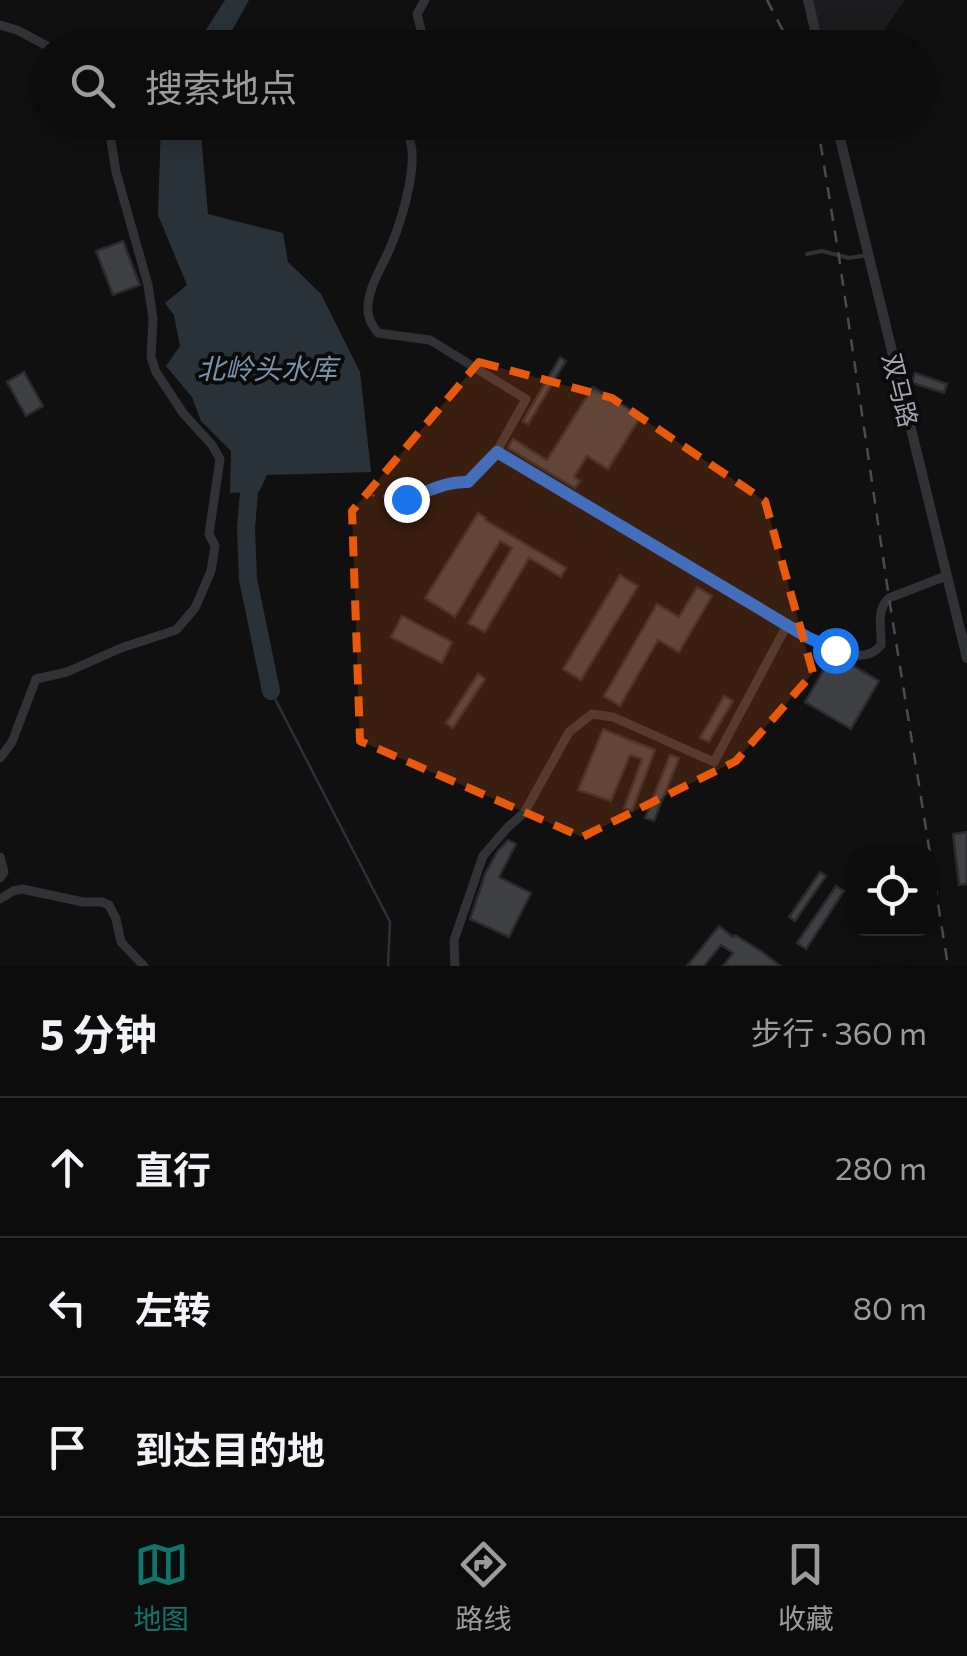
<!DOCTYPE html>
<html lang="zh">
<head>
<meta charset="utf-8">
<style>
	:root { --surface:#0c0c0d; --page:#1a1a1b; --text:#f1f3f6; --muted:#9a9b9d; --line:#2c2c2e; --accent:#0f766e }
	body { margin:0; font-family:Commissioner,"Noto Sans SC",sans-serif; background:var(--page); color:var(--text) }
	.controls { position:absolute; right:30px; bottom:30px; display:grid; overflow:hidden; border-radius:20px; box-shadow:0 5px 25px #0003 }
	.controls button { width:90px; height:90px; display:grid; place-items:center; padding:0; border:0; border-bottom:2px solid var(--line); background:var(--surface); color:var(--text); font:50px sans-serif }
	.stop { position:absolute; width:30px; height:30px; margin:-22px; border:8px solid #1a73e8; border-radius:50%; background:#fff }
	.stop.end { background:#1a73e8; border-color:#fff; box-shadow:0 2px 10px #0008 }
	.list { margin:0; padding:0; list-style:none }
	h2 { display:flex; justify-content:space-between; align-items:center; height:130px; margin:0; padding:0 40px; font-size:42px }
	h2 small { font-size:32px; font-weight:400; color:var(--muted) }
	.list li { display:grid; grid-template-columns:65px 1fr auto; gap:30px; align-items:center; box-sizing:border-box; height:140px; padding:0 40px; border-top:2px solid var(--line) }
	.list b { display:block; font-size:38px; white-space:nowrap }
	.list em { font-size:32px; font-style:normal; color:var(--muted) }
	.icon { flex:none; width:55px; height:55px; fill:none; stroke:currentColor; stroke-width:2; stroke-linecap:round; stroke-linejoin:round }
	.map { position:relative; flex:none; width:967px; height:966px; overflow:hidden }
	.search { position:absolute; background:var(--surface); box-shadow:0 5px 25px #0003; left:30px; right:30px; top:30px; height:110px; display:flex; align-items:center; gap:25px; box-sizing:border-box; padding:0 35px; border-radius:55px; color:var(--muted); font-size:38px }
	.sheet { height:550px; background:var(--surface) }
	nav { display:flex; justify-content:space-around; align-items:center; box-sizing:border-box; height:140px; border-top:2px solid var(--line); background:var(--surface); font-size:28px; color:var(--muted) }
	nav a { display:grid; justify-items:center; gap:5px }
	nav .on { color:var(--accent) }
	.map>svg:first-child { display:block }
</style>
</head>
<body>
<div class="map">
<svg width="967" height="966" viewBox="0 0 967 966">
	<rect width="100%" height="100%" fill="#101011"/>
	<path fill="#1c1c1e" d="M810 0H905L871 48 826 47Z"/>
	<path fill="#2a3239" d="M225 0H249L223 47H195Z
		M161 123H200L208 214 283 233 288 262 321 294 360 372 371 472 267 475 259 492 230 493 231 451 201 421 192 397 166 366 180 346 174 315 165 303 187 285 158 215Z"/>
	<g fill="none" stroke-linecap="round" stroke-linejoin="round">
		<path stroke="#2a3239" stroke-width="2.5" d="M271 691 390 922 388 966"/>
		<path stroke="#2a3239" stroke-width="18" d="M249 492 246 528 248 579 271 691"/>
	</g>
	<path fill="#3f4044" stroke="#2a2a2d" stroke-width="2.5" d="M123 241 140 285 113 295 96 251Z
		M560 357 566 361 528 424 523 421Z
		M24 372 43 406 26 416 7 382Z
		M915 373 947 384 944 393 912 383Z
		M593 387 641 416 608 469 587 456 574 477 580 481 575 488 508 448 513 439 547 460Z
		M478 513 486 518 485 520 566 568 561 577 529 558 485 632 468 623 512 548 500 541 455 617 425 598Z
		M620 575 638 586 581 680 563 669Z
		M697 587 712 596 679 652 658 640 620 706 604 696 657 604 679 617Z
		M402 616 452 642 442 663 391 637Z
		M831 657 845 661 879 681 851 729 805 702Z
		M478 674 485 679 453 728 446 723Z
		M724 696 733 701 709 742 700 738Z
		M603 729 655 750 632 811 624 808 642 759 630 755 611 801 578 790Z
		M670 755 679 758 654 821 645 818Z
		M967 832V884L959 885 953 834Z
		M508 840 516 844 499 877 531 893 509 937 470 919 485 874 497 852Z
		M820 872 826 876 795 921 789 917Z
		M836 886 844 891 806 949 797 943Z
		M719 926 733 937 735 935 764 953 780 966H723L733 953 721 945 704 966H687Z"/>
	<g fill="none" stroke-linecap="round" stroke-linejoin="round">
		<path stroke="#37393d" stroke-width="2.5" stroke-dasharray="5 8" stroke-linecap="butt" d="M370 495 406 499 444 484 468 482 490 459"/>
		<path stroke="#313236" stroke-width="4" d="M807 254 822 251 849 258 868 255"/>
		<path stroke="#313236" stroke-width="9" d="M0 25 17 30 51 48
			M420 48 423 38 417 14 425 0
			M377 122C384 124 395 124 400 127 428 143 400 224 391 246 383 265 370 284 368 305 367 317 371 324 378 333L430 340 526 399 497 451 807 637C829 647 863 668 881 645 882 629 875 611 889 598L946 576
			M0 758 12 742 36 679 67 672 121 648 176 630 195 608 211 571 215 546 209 534 220 459 212 445 183 413 156 372 151 357 153 319 148 285 116 172 108 122
			M0 857 4 872 0 878
			M0 899 13 891 22 889 83 902H102L109 905 116 919 121 942 144 966
			M455 966 454 940 483 856 508 827 524 813 569 732 592 714 613 717 714 762 787 625"/>
		<path stroke="#313236" stroke-width="10" d="M808 0 819 48
			M836 122 967 658"/>
		<path stroke="#4a4c51" stroke-width="2.5" stroke-dasharray="12 10" stroke-linecap="butt" d="M767 0 792 48
			M817 122 839 257 889 598 948 966"/>
	</g>
	<g fill="none" stroke-linecap="round" stroke-linejoin="round">
		<path stroke="#1a73e8" stroke-width="12" d="M406 499C427 492 446 481 468 482L497 452 807 637 835 650"/>
	</g>
	<path fill="#e8590c" fill-opacity="0.2" stroke="#e8590c" stroke-width="8" stroke-dasharray="20 12" stroke-linejoin="round" d="M479 362 612 398 765 501 813 673 736 761 582 837 360 741 352 511Z"/>
	<g text-anchor="middle" dominant-baseline="central" stroke-width="8" stroke-linejoin="round" paint-order="stroke">
		<g font-size="25" fill="#a2a6b1" stroke="#0b0b0c">
			<text transform="translate(901 390) rotate(76)">双马路</text>
		</g>
		<g font-size="28" font-style="italic" fill="#7a92ab" stroke="#0b0b0c">
			<text x="267" y="368">北岭头水库</text>
		</g>
	</g>
</svg>
<div class="controls">
<button><svg class="icon" aria-label="locate" viewBox="0 0 24 24"><circle cx="12" cy="12" r="6"/><path d="M12 2v4M12 18v4M2 12h4M18 12h4"/></svg></button>
</div>
<div class="stop" style="left:835px;top:650px"></div>
<div class="stop end" style="left:406px;top:499px"></div>
<div class="search"><svg class="icon" aria-label="search" viewBox="0 0 24 24"><circle cx="10" cy="10" r="6"/><path d="M15 15l6 6"/></svg>搜索地点</div>
</div>
<section class="sheet">
<h2>5 分钟<small>步行 · 360 m</small></h2>
<ul class="list">
<li><svg class="icon" aria-label="ahead" viewBox="0 0 24 24"><path d="M12 20V5M6 11l6-6 6 6"/></svg><div><b>直行</b></div><em>280 m</em></li>
<li><svg class="icon" aria-label="left" viewBox="0 0 24 24"><path d="M17 20v-9H6M10 6l-5 5 5 5"/></svg><div><b>左转</b></div><em>80 m</em></li>
<li><svg class="icon" aria-label="arrive" viewBox="0 0 24 24"><path d="M6 21V4h12l-3 4 3 4H6"/></svg><div><b>到达目的地</b></div></li>
</ul>
</section>
<nav>
<a class="on"><svg class="icon" aria-label="map" viewBox="0 0 24 24"><path d="M3 6l6-2 6 2 6-2v14l-6 2-6-2-6 2zM9 4v14M15 6v14"/></svg>地图</a>
<a><svg class="icon" aria-label="directions" viewBox="0 0 24 24"><path d="M12 3l9 9-9 9-9-9zM9 14v-3h6M13 9l2 2-2 2"/></svg>路线</a>
<a><svg class="icon" aria-label="saved" viewBox="0 0 24 24"><path d="M7 4h10v16l-5-4-5 4z"/></svg>收藏</a>
</nav>
</body>
</html>
